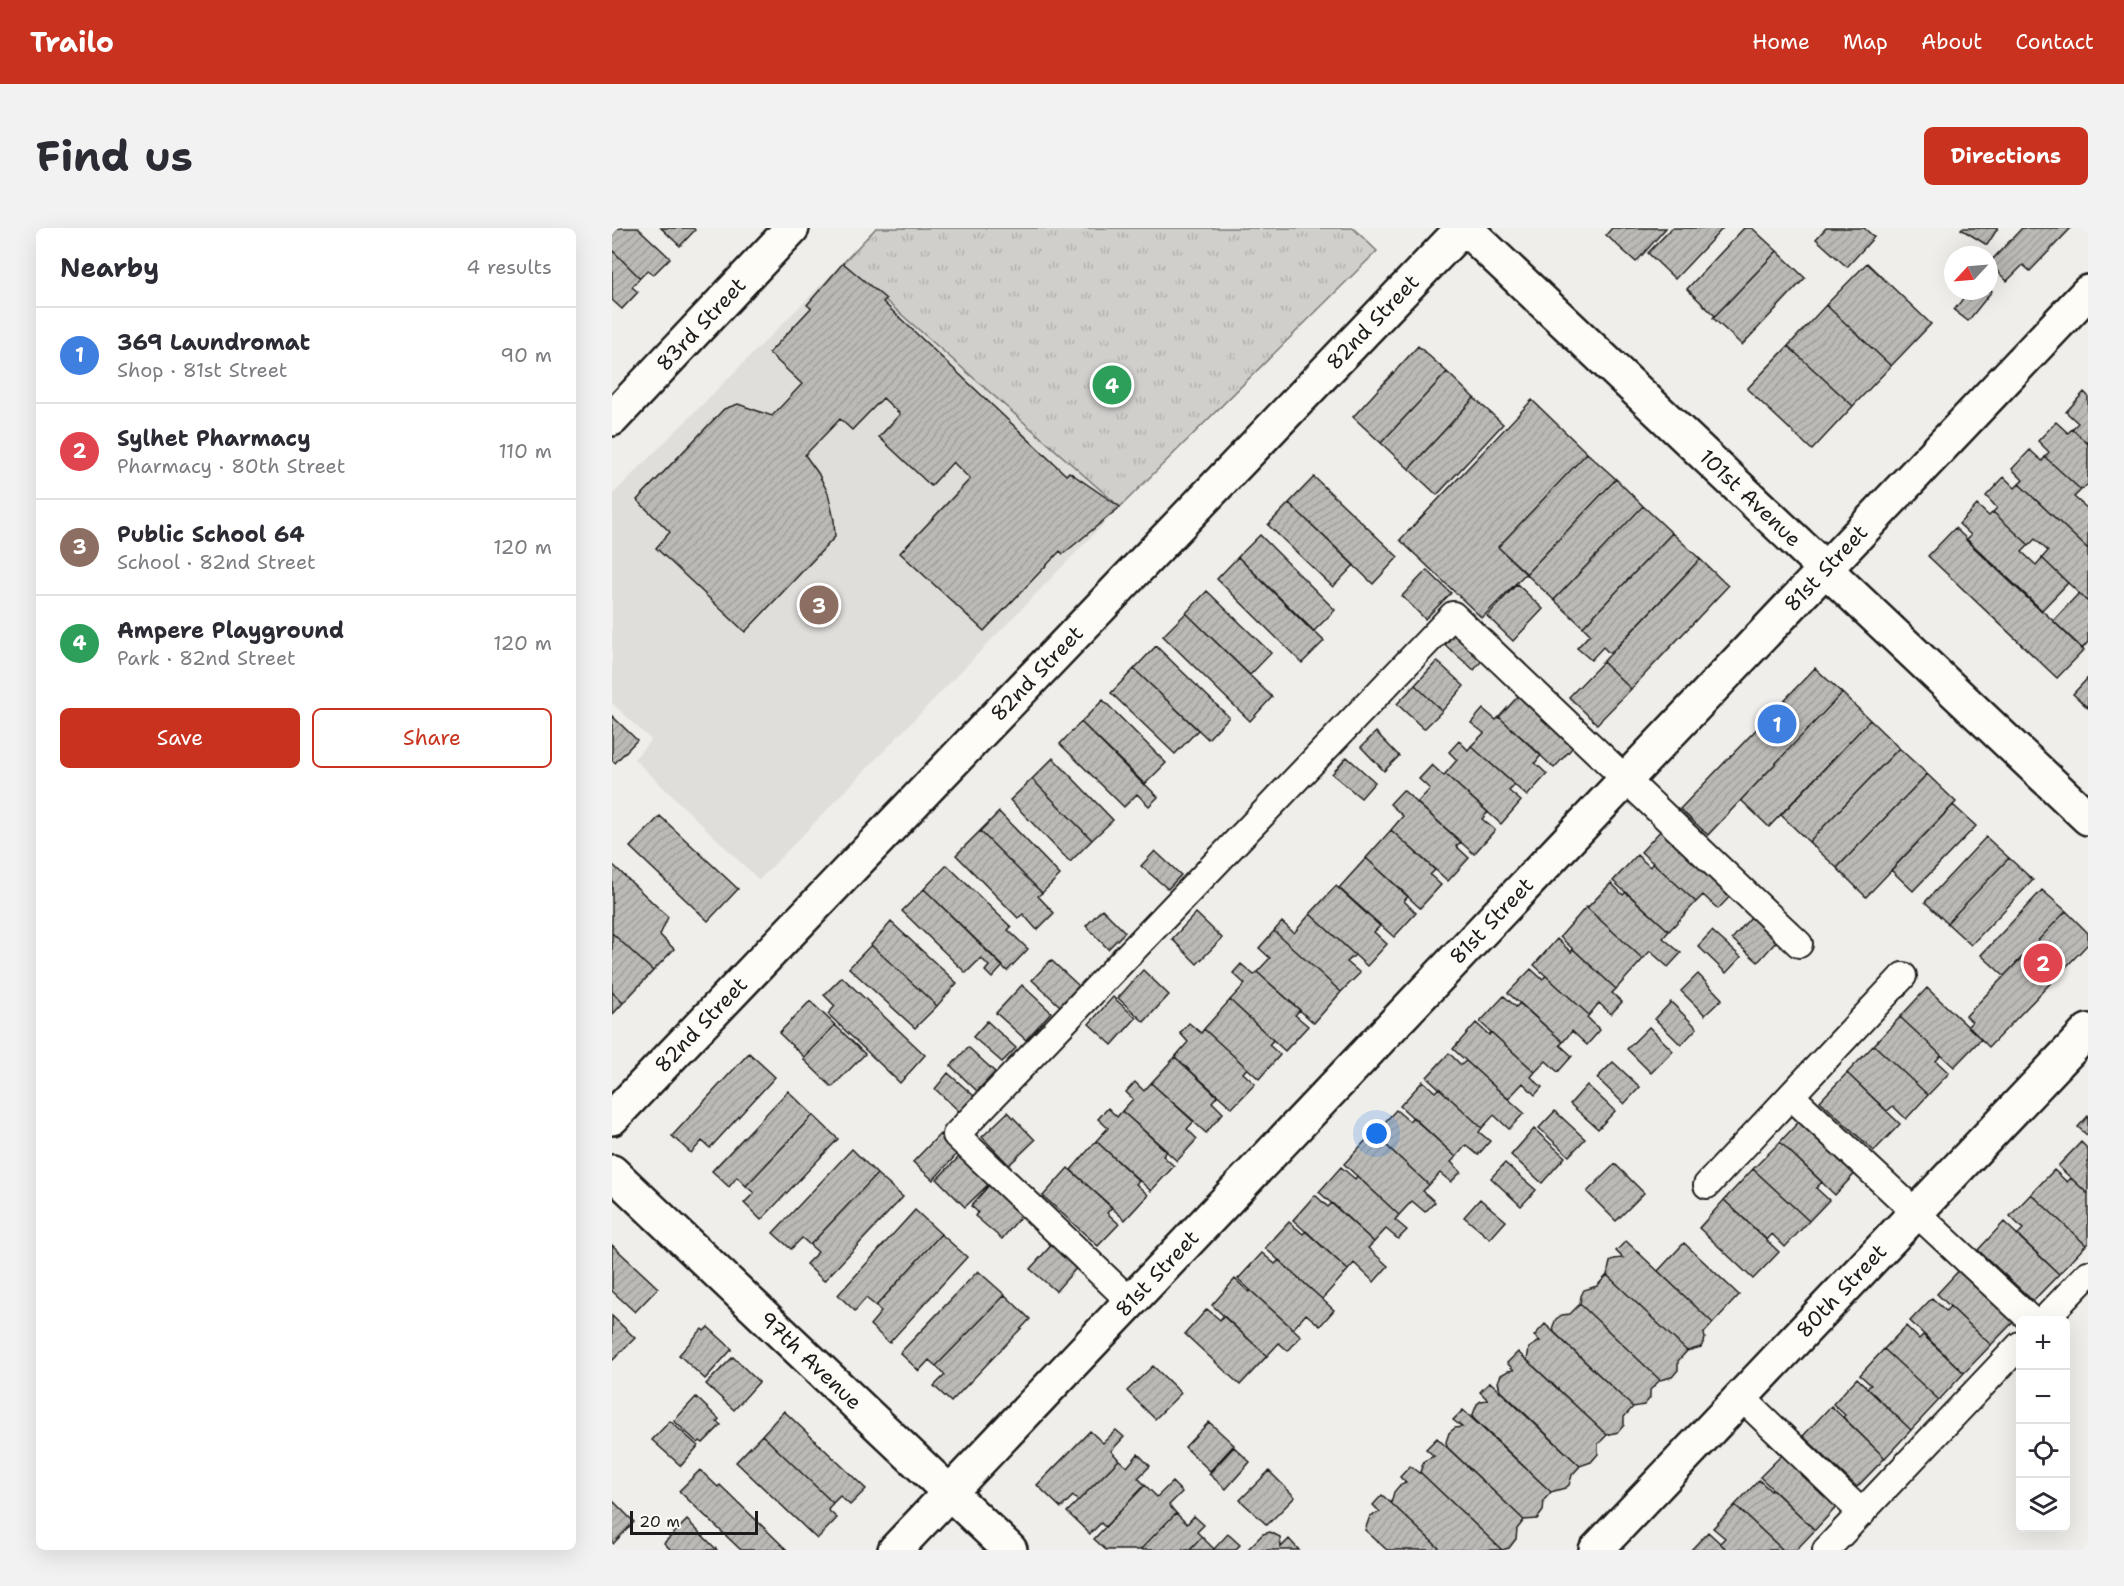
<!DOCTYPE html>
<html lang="en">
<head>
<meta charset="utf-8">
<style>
	:root { --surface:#fff; --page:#f2f2f3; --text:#2b2b33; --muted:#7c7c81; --line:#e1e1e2; --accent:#c8321e }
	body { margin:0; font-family:"Shantell Sans",sans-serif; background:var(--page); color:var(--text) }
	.controls { position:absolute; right:18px; bottom:18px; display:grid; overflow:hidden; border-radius:9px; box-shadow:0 6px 24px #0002 }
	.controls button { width:54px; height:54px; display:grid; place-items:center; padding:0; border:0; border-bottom:2px solid var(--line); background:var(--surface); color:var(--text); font:30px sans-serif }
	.compass { position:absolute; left:1332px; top:18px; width:54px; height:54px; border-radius:50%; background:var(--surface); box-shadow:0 6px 24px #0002; rotate:244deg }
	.scale { position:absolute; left:18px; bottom:15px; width:128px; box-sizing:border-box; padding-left:6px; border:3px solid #1c1c1c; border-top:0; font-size:16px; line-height:21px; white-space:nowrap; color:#1c1c1c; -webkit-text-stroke:4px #fdfcf7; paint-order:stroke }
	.you { position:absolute; left:765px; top:906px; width:21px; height:21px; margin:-15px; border:4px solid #fff; border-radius:50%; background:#1a73e8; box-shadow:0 0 0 9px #1a73e833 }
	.badge { display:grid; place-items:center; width:39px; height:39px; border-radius:50%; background:var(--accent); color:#fff; font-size:20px; font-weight:700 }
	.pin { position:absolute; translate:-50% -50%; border:3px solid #fff; box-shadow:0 2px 6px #0006 }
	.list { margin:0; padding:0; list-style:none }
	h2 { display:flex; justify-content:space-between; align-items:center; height:78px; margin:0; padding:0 24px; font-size:26px }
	h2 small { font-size:20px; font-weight:400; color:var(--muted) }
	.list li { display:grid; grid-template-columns:39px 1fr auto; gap:18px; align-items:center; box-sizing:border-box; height:96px; padding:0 24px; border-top:2px solid var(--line) }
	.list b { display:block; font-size:22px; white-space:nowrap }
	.list p { margin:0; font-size:20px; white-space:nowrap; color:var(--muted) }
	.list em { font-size:20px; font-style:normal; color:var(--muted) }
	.actions { display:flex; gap:12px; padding:18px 24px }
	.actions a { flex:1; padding:14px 0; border:2px solid var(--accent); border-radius:9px; text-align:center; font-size:21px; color:var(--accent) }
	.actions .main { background:var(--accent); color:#fff }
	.icon { flex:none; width:33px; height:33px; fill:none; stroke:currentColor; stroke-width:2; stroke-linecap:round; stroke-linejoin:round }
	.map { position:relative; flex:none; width:1476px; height:1322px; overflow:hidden; border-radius:9px }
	header { display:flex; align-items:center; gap:36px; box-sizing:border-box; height:84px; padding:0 30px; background:var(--accent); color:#fff }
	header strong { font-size:28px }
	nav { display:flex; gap:33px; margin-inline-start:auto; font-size:21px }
	.intro { display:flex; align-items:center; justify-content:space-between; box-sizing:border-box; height:144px; padding:0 36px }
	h1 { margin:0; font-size:42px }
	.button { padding:15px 27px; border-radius:9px; background:var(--accent); color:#fff; font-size:21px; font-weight:700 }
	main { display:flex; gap:36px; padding:0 36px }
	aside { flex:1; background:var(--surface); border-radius:9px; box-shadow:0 6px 24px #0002 }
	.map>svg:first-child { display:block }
</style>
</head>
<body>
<header>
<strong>Trailo</strong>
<nav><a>Home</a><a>Map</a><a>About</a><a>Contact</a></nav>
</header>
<div class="intro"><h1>Find us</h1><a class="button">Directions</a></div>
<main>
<aside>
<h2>Nearby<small>4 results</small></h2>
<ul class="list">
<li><span class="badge" style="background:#3f7fe0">1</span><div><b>369 Laundromat</b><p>Shop · 81st Street</p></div><em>90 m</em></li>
<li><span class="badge" style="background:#e0444e">2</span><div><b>Sylhet Pharmacy</b><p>Pharmacy · 80th Street</p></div><em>110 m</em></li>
<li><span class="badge" style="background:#8d6e63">3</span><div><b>Public School 64</b><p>School · 82nd Street</p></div><em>120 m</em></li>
<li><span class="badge" style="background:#2e9e5b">4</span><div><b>Ampere Playground</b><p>Park · 82nd Street</p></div><em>120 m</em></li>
</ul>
<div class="actions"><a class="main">Save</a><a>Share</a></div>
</aside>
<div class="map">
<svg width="1476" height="1322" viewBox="0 0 1476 1322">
	<defs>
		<pattern id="grass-tufts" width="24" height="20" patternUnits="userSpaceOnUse" patternTransform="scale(1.5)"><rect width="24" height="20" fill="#d0cfcc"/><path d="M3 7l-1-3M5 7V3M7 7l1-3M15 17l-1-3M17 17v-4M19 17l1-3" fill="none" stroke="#b2b1af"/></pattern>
		<pattern id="building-hatch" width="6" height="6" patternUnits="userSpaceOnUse" patternTransform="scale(1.5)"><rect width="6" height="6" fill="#bbbab6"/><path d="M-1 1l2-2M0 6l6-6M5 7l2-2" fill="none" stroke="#a09f9c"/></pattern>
	</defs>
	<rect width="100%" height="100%" fill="#f0eeea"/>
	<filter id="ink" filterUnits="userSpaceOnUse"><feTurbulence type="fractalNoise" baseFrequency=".0167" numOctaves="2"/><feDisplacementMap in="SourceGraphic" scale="12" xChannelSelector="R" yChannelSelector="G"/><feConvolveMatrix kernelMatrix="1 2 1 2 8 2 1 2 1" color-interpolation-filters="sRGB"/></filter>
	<g filter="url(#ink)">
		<path fill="#e0deda" d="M231 35 508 279 147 652 22 531 39 512 0 475V267Z"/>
		<path fill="url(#grass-tufts)" stroke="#767674" stroke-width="1.5" d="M264 0H741L765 23 508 279 231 35Z"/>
		<path fill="url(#building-hatch)" stroke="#1c1c1c" stroke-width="1.5" d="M0 0H26L58 30 41 47 36 42 28 50 0 22Z
			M49 0H81L83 2 68 18Z
			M1000 0H1054L1024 34 994 7Z
			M1060 0H1111L1063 51 1036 25Z
			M1132 0H1140L1165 23 1103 88 1075 61Z
			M1214 0H1252L1262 9 1235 39 1204 11Z
			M1350 0H1386L1375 17 1349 1Z
			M1410 0H1459L1418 43 1411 37 1395 53 1377 35Z
			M0 22 28 50 20 59 26 64 10 81 0 72Z
			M1165 23 1193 50 1130 117 1101 90Z
			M231 35 274 71 271 74 454 247 457 244 508 279 451 326 448 323 372 403 288 325 358 251 341 234 319 258 267 209 288 186 271 170 240 202 228 191 193 227 206 245 216 265 222 292 223 309 133 404 44 320 58 304 25 272 112 181 126 176 160 188 190 156 157 125 199 80 195 77Z
			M1255 35 1319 96 1279 138 1214 77Z
			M1377 60 1380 63 1356 93 1342 82 1357 63H1377Z
			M1214 77 1279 138 1241 178 1176 118Z
			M806 118 835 144 769 215 741 189Z
			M1176 118 1241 178 1200 222 1135 161Z
			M835 144 862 170 797 241 769 215Z
			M1472 164 1476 168V216L1460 201 1466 195 1454 184Z
			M862 170 891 196 825 267 797 241Z
			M920 172 975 225 886 319 914 345 870 390 788 312Z
			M1444 194 1456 205 1460 201 1476 216V256L1469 262 1433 229 1437 224 1426 213Z
			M1418 222 1430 233 1433 229 1469 262 1462 269 1476 281V321L1407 256 1411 252 1400 241Z
			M975 225 1004 251 914 346 886 319Z
			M702 249 786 329 761 356 677 275Z
			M1392 249 1403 260 1407 256 1476 321V374L1430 330 1436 323 1423 311 1417 317 1381 284 1385 280 1374 268Z
			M1004 251 1031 278 942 372 914 346Z
			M677 275 742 337 721 359 656 297Z
			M1365 277 1377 288 1381 284 1417 317 1410 324 1424 337 1430 330 1456 355 1429 383 1354 312 1359 307 1347 296Z
			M1031 278 1060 305 971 399 942 372Z
			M1343 300 1472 422 1445 450 1316 328Z
			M1060 305 1088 331 998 426 991 419 979 432 965 420 978 406 971 399Z
			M648 307 723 382 701 404 626 329Z
			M626 329 712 413 690 435 605 351Z
			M1088 331 1116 358 1019 461 991 434Z
			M815 342 839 365 813 391 790 368Z
			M905 356 931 381 901 413 875 388Z
			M595 363 659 425 638 447 574 385Z
			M1467 365 1476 374V414L1470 421 1441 393Z
			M574 385 660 469 638 493 551 408Z
			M847 400 878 423 862 442 833 417Z
			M544 418 617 489 596 511 522 441Z
			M825 433 852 458 830 483 803 457Z
			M991 434 1019 461 985 496 957 469Z
			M1203 440 1230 465 1096 607 1068 581Z
			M522 441 586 502 563 526 499 465Z
			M1476 450V480L1461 466Z
			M803 457 830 483 812 501 785 476Z
			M913 461 962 518 942 540 887 489Z
			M1230 465 1258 492 1157 599 1129 572Z
			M491 472 554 535 532 557 469 494Z
			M871 481 884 492 887 489 929 527 923 535 935 546 915 568 859 518 872 505 859 495Z
			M0 488 25 512 3 535 0 532Z
			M1258 492 1287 520 1197 614 1169 587Z
			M469 494 546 569 537 578 525 566 512 579 448 516Z
			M764 504 787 528 772 543 749 519Z
			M847 513 856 522 859 518 903 557 897 563 909 573 889 596 833 546 845 532 837 524Z
			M1287 520 1315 546 1225 640 1197 614Z
			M735 529 763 554 749 570 720 546Z
			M441 530 501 592 480 612 420 551Z
			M820 537 832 548 833 546 876 584 870 591 883 602 862 626 805 575 818 561 807 551Z
			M1315 546 1344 574 1254 669 1225 640Z
			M420 551 480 612 458 634 398 572Z
			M791 562 849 614 844 618 857 630 836 653 779 602 791 588 778 576Z
			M1341 577 1364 598 1301 663 1279 642Z
			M387 584 448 647 430 665 368 603Z
			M48 588 126 661 96 693 18 619Z
			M1052 599 1125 661 1106 681 1091 667 1084 674 1029 624Z
			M779 602 823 642 818 647 829 657 808 680 754 630Z
			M368 603 430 665 426 668 442 685 425 702 411 686 406 690 344 627Z
			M1374 609 1397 630 1335 695 1313 674Z
			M543 623 569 647 556 661 529 638Z
			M1025 627 1038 639 1041 635 1084 674 1057 703 1001 653Z
			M754 630 796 668 792 673 804 685 782 709 727 660Z
			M1397 630 1421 652 1359 717 1335 695Z
			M0 636 56 689 48 707 62 721 41 743 0 705Z
			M335 637 399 699 396 702 416 721 395 743 312 661Z
			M999 655 1011 667 1014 664 1057 703 1051 710 1069 725 1056 739 1038 723 1031 731 975 680Z
			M724 658 768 698 762 704 775 716 755 738 698 686Z
			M312 661 391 738 380 750 373 743 377 738 369 730 354 745 290 683Z
			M1430 662 1454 683 1392 748 1369 727Z
			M974 679 1031 731 1004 761 948 709Z
			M490 681 513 704 496 721 474 698Z
			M1145 682 1171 706 1146 734 1120 711Z
			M1454 683 1476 705V716L1377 819 1356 798 1360 794 1354 788Z
			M584 685 610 710 585 736 560 711Z
			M698 686 743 727 735 734 748 745 729 764 662 703 670 694 682 705Z
			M279 694 345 755 325 778 259 717Z
			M662 703 729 764 702 795 645 744 658 730 647 720Z
			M1100 703 1129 729 1114 745 1086 718Z
			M0 705 41 743 11 775 0 764Z
			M945 711 959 724 961 721 1004 761 1000 765 1010 774 999 786 987 775 977 787 922 737Z
			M259 717 325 778 303 800 237 740Z
			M439 732 467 758 448 778 420 752Z
			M629 736 642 747 645 744 688 782 683 787 696 798 673 823 618 772 633 756 621 745Z
			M919 741 930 751 934 748 977 787 975 789 988 802 975 817 960 803 951 814 896 765Z
			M531 742 557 767 532 794 506 770Z
			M1086 746 1110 771 1093 787 1069 763Z
			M230 749 313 827 288 855 216 786 223 778 212 767Z
			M410 757 439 784 414 812 384 785Z
			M1315 760 1369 811 1342 839 1288 789Z
			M0 764 11 775 0 787Z
			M892 768 904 779 908 775 951 814 948 817 960 828 946 844 934 833 923 844 868 794Z
			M501 769 524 790 500 817 477 796Z
			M618 772 661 812 657 817 668 827 647 851 592 801Z
			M198 773 223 797 192 829 167 805Z
			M1059 774 1085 800 1069 817 1043 791Z
			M1288 789 1329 827 1324 833 1337 845 1316 867 1262 817Z
			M375 793 404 820 390 834 361 809Z
			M577 795 589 805 592 801 635 840 631 845 643 856 620 880 563 829 576 814 568 805Z
			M864 795 877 807 879 804 923 844 919 849 930 859 923 867 911 855 896 871 841 821Z
			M223 797 253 826 220 859 191 831Z
			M1037 799 1061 823 1039 845 1015 821Z
			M1262 817 1316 867 1294 891 1281 878 1275 883 1235 845Z
			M356 819 383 844 365 863 339 838Z
			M137 825 163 849 98 920 90 913 79 925 60 908Z
			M837 825 849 837 854 833 912 885 897 901 882 887 870 900 815 849Z
			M563 829 605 868 600 874 611 885 594 905 539 855Z
			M1001 834 1028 859 1012 876 985 850Z
			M336 845 362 868 348 884 323 861Z
			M1235 845 1288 896 1262 923 1208 873Z
			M811 853 823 864 827 860 870 900 867 904 878 913 866 927 854 917 844 929 788 878Z
			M523 854 532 863 539 855 582 893 575 901 585 911 565 933 510 883 521 871 514 864Z
			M975 857 1003 883 986 901 958 876Z
			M176 863 201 887 134 958 125 949 117 959 100 943Z
			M496 880 505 889 510 883 555 923 551 928 562 938 539 963 484 913 496 900 486 891Z
			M784 882 797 893 801 889 844 929 839 934 849 944 839 954 828 945 817 957 762 906Z
			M943 883 973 911 957 928 927 900Z
			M396 884 423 912 397 937 370 909Z
			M1194 886 1249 939 1223 967 1168 914Z
			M201 887 226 911 149 992 132 975 142 965 134 958Z
			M1476 888V908L1466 899Z
			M922 901 953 929 930 955 899 927Z
			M328 906 347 924 321 952 301 934Z
			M757 909 770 921 774 917 817 957 811 963 823 974 813 984 800 973 787 987 732 936Z
			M484 913 527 953 524 956 536 967 513 992 459 942Z
			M1168 914 1210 954 1204 960 1217 972 1197 993 1141 941Z
			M1469 914 1476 921V966L1446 938Z
			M240 921 265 946 198 1017 190 1010 179 1021 161 1005Z
			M350 926 379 954 353 979 325 951Z
			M893 935 924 962 909 978 879 950Z
			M1003 936 1032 965 1004 993 975 964Z
			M729 939 743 951 745 948 787 987 783 992 795 1002 786 1011 774 1001 762 1014 707 964Z
			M456 940 500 979 495 985 507 996 486 1018 431 968Z
			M1141 941 1197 993 1173 1019 1160 1006 1155 1012 1112 972Z
			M1442 942 1455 954 1459 950 1476 966V1015L1474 1017 1419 966Z
			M265 946 291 969 212 1053 194 1036 206 1024 198 1017Z
			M379 955 413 983 390 1011 363 988 366 984 359 978Z
			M1419 966 1474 1017 1447 1046 1405 1007 1411 1001 1398 988Z
			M703 967 716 979 720 975 762 1014 756 1020 776 1038 762 1054 742 1035 736 1042 681 992Z
			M868 971 894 993 878 1011 852 989Z
			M1112 972 1167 1024 1141 1051 1087 1000Z
			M303 982 329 1006 264 1078 254 1070 243 1083 226 1067Z
			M677 994 691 1006 694 1003 736 1042 710 1071 653 1020Z
			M1392 994 1447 1046 1421 1073 1366 1022Z
			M329 1006 355 1029 277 1115 258 1097 269 1084 264 1078Z
			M443 1013 468 1036 444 1063 418 1041Z
			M1014 1013 1101 1095 1092 1105 1093 1111 1089 1119 1075 1123 995 1047 998 1034 1002 1031 1011 1030 1004 1023Z
			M1072 1015 1127 1067 1101 1095 1046 1043Z
			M0 1017 46 1060 23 1084 0 1063Z
			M650 1025 663 1036 667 1032 722 1082 708 1098 694 1086 681 1101 626 1051Z
			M1352 1037 1407 1088 1379 1117 1325 1066Z
			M366 1043 393 1067 324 1138 317 1132 307 1143 288 1125Z
			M995 1047 1075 1123 1066 1133V1142L1060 1149 1048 1152 968 1076 969 1068 972 1062 985 1058Z
			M623 1051 637 1064 638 1062 689 1108 676 1123 667 1115 655 1128 600 1077Z
			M393 1067 418 1091 339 1174 322 1158 333 1147 324 1138Z
			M1320 1070 1334 1083 1338 1078 1379 1117 1352 1145 1298 1093Z
			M968 1076 1048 1152 1038 1162V1170L1032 1177 1021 1179 942 1104 941 1098 944 1091 950 1087 958 1086Z
			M595 1081 608 1092 611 1088 655 1128 628 1157 573 1106Z
			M0 1088 23 1110 1 1132 0 1131Z
			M933 1096 1021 1179 1012 1189V1197L1006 1204 995 1207 915 1132 917 1120 928 1113 922 1108Z
			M1294 1098 1307 1111 1311 1107 1352 1145 1327 1172 1272 1121Z
			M96 1099 120 1121 93 1151 67 1127 90 1101 92 1103Z
			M1272 1121 1327 1172 1299 1202 1255 1160 1259 1157 1248 1147Z
			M906 1124 995 1207 986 1216V1226L979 1234 968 1238 888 1162 886 1154 889 1147 896 1143 902 1142 895 1135Z
			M121 1129 147 1154 122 1182 94 1156Z
			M541 1138 569 1165 543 1191 515 1163Z
			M1245 1150 1299 1202 1273 1230 1231 1189 1233 1187 1221 1176Z
			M878 1154 968 1238 960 1247 957 1257 953 1260 939 1264 860 1189 865 1176 869 1173 876 1172 868 1164Z
			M84 1169 107 1191 105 1194 109 1197 91 1215 88 1213 86 1215 62 1193Z
			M1219 1178 1273 1230 1245 1259 1191 1208Z
			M851 1182 939 1264 932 1272 931 1283 925 1291 912 1292 835 1219 834 1214 837 1205 843 1200 850 1199 841 1192Z
			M172 1183 254 1261 238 1277 228 1268 221 1275 150 1207Z
			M58 1193 86 1218 69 1238 40 1212Z
			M597 1194 622 1217 598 1243 573 1219Z
			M504 1202 512 1209 499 1223 507 1232 466 1273 461 1268 449 1280 425 1257 478 1203 491 1215Z
			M150 1207 221 1275 216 1282 225 1290 205 1311 124 1234Z
			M825 1210 912 1292 905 1301 904 1311 897 1320 890 1322 808 1244 812 1233 822 1228 814 1221Z
			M622 1219 638 1234 614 1261 597 1246Z
			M1177 1220 1231 1272 1203 1302 1148 1249Z
			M526 1226 538 1238 526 1250 533 1257 493 1299 489 1295 478 1306 455 1284 507 1232 515 1239Z
			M798 1238 807 1245 808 1244 890 1322H829L779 1275 782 1264 787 1258 794 1255 788 1249Z
			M88 1242 106 1259 108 1257 175 1322H129L67 1263Z
			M657 1243 683 1269 655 1297 628 1272Z
			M1147 1252 1159 1263 1160 1261 1203 1302 1184 1322H1171L1123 1277Z
			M560 1254 570 1264 557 1277 564 1285 528 1322H494L482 1311 533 1257 545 1269Z
			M770 1267 779 1275 829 1322H775L753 1302 758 1288 768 1284 761 1277Z
			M0 1272 22 1294 0 1317Z
			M1123 1277 1171 1322H1115L1108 1315 1113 1310 1101 1300Z
			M564 1285 575 1296 582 1288 592 1297 585 1304 590 1309 578 1322H528Z
			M75 1292 105 1322H59L52 1315Z
			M658 1304 668 1309 669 1319 677 1311 687 1322H635L651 1306Z
			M1096 1304 1108 1315 1115 1322H1079Z
			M616 1306 628 1317 623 1322H578L590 1309 602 1321Z"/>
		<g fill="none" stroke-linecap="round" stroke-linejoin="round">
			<defs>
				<path id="lane" d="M1179 868 1419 1092
					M1095 957 1291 748
					M519 1074 344 907 841 387 1187 716
					M1432 1092 1476 1046
					M1129 1169 1250 1285
					M1214 1322 1408 1117"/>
				<g id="street">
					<path id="s1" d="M853 0 1476 590"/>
					<path id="s2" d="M0 191 180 0"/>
					<path id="s3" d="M0 890 851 0"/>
					<path id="s4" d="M0 944 398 1322"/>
					<path id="s5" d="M283 1322 1476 64"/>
					<path id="s6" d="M984 1322 1476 803"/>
				</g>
			</defs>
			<use href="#lane" stroke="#1c1c1c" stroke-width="30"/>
			<use href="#street" stroke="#1c1c1c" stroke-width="38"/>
			<use href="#lane" stroke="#fdfcf7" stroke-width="26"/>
			<use href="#street" stroke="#fdfcf7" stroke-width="33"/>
		</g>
	</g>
	<g text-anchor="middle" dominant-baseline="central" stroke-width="5" stroke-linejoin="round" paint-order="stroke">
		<g font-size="21" fill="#1c1c1c" stroke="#fdfcf7">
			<text stroke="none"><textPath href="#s3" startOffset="1101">82nd Street</textPath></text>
			<text stroke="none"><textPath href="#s2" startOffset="130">83rd Street</textPath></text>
			<text stroke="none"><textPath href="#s1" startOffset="393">101st Avenue</textPath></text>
			<text stroke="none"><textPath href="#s5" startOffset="1353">81st Street</textPath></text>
			<text stroke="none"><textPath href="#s3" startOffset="615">82nd Street</textPath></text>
			<text stroke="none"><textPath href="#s5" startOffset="867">81st Street</textPath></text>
			<text stroke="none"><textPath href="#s3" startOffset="129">82nd Street</textPath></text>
			<text stroke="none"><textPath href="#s5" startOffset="381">81st Street</textPath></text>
			<text stroke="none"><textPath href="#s6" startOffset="357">80th Street</textPath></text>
			<text stroke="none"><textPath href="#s4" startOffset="274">97th Avenue</textPath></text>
		</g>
	</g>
</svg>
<div class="controls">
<button>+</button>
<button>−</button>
<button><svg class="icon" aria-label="locate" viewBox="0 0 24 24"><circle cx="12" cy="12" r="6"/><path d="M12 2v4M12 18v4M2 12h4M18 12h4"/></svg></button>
<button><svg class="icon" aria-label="layers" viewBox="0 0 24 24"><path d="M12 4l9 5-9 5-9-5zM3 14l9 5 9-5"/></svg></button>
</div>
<svg class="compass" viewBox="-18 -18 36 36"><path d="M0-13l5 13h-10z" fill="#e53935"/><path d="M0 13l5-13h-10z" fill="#7c7c81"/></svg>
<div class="scale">20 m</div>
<div class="you"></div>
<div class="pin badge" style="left:1165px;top:496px;background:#3f7fe0">1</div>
<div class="pin badge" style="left:1431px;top:735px;background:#e0444e">2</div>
<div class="pin badge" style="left:207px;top:377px;background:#8d6e63">3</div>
<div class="pin badge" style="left:500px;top:157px;background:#2e9e5b">4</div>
</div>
</main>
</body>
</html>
